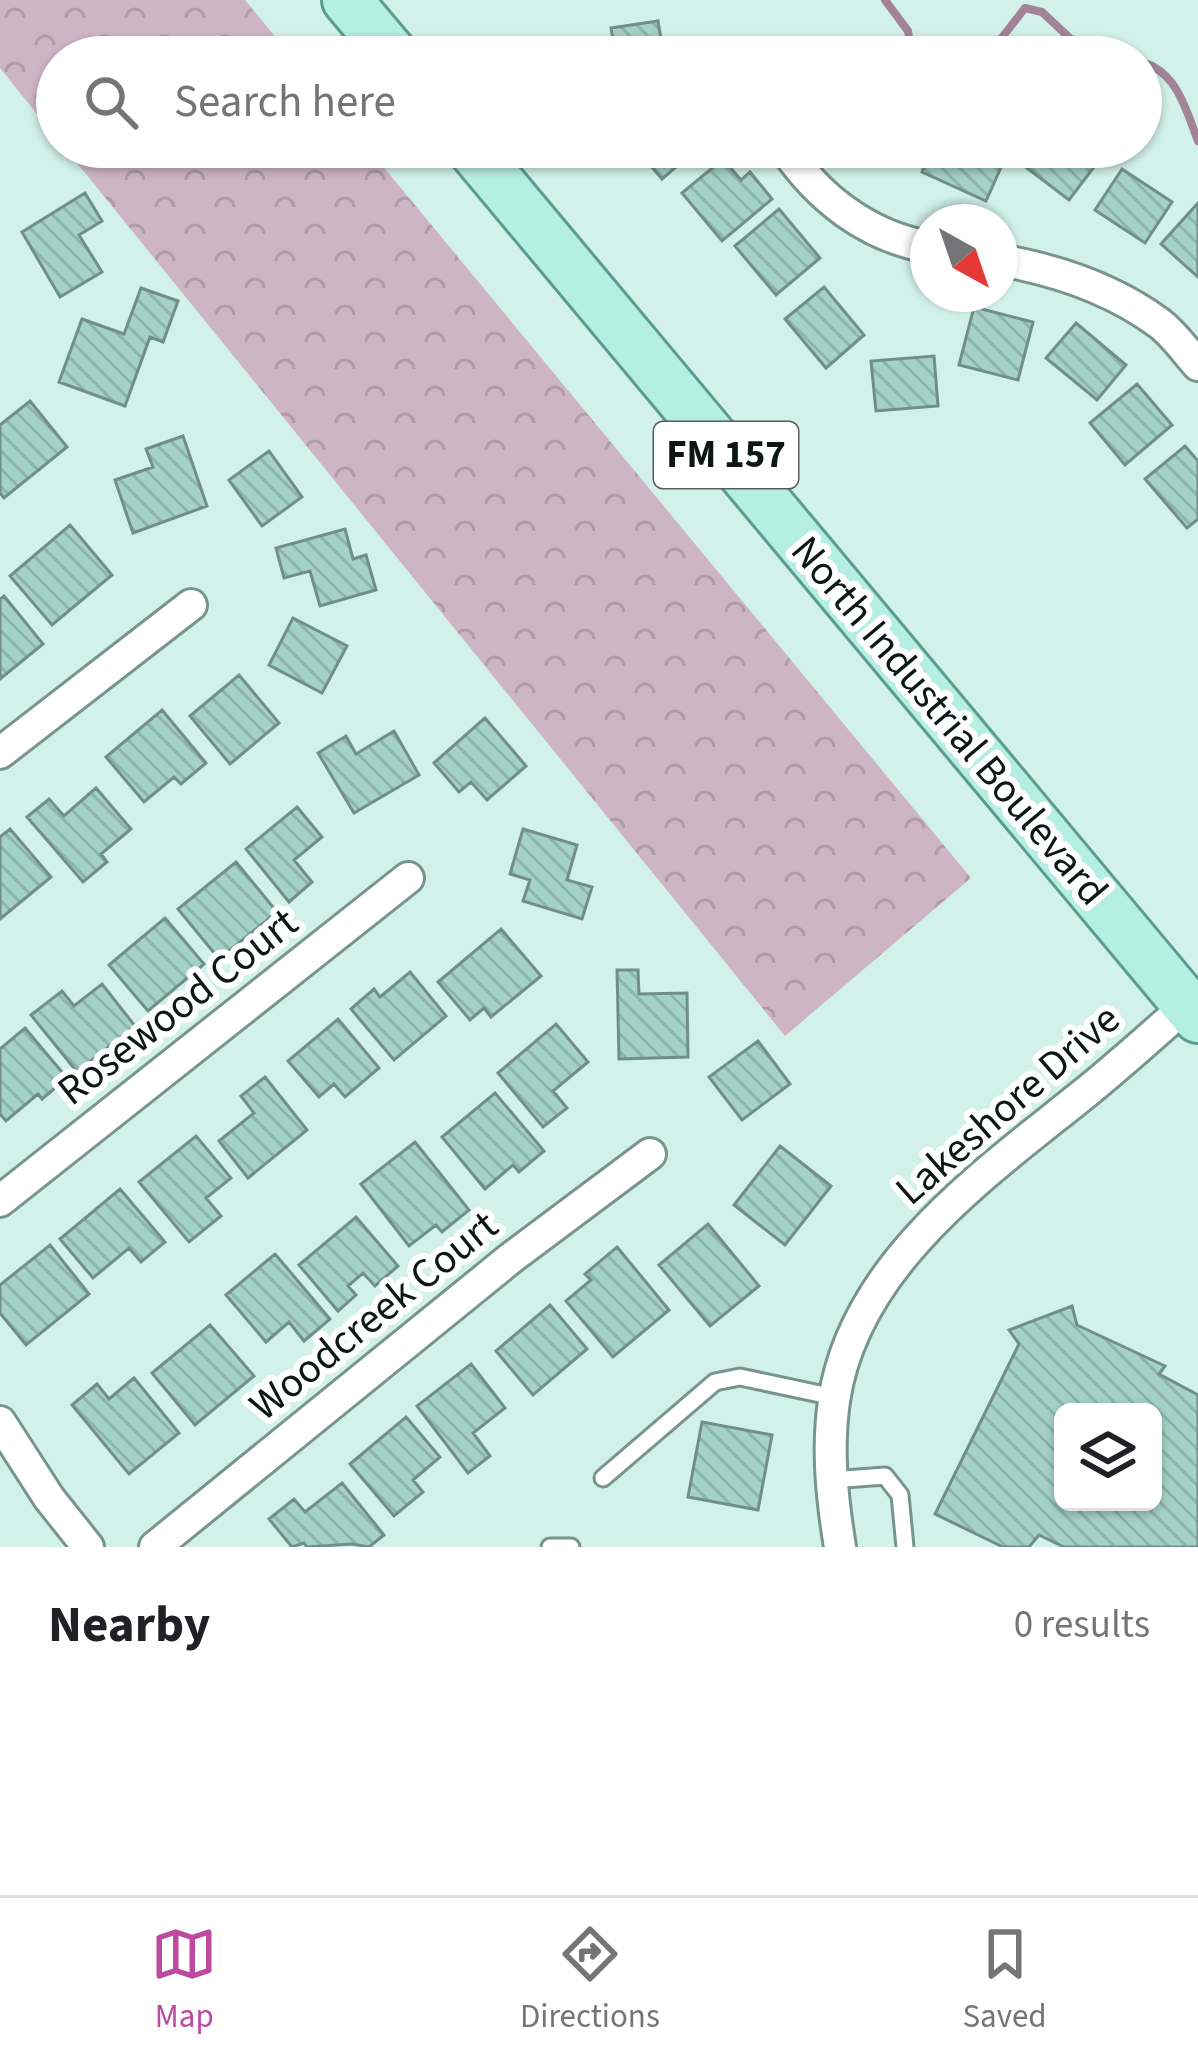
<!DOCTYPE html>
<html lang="en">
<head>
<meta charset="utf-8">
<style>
	:root { --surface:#fff; --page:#f6f6f6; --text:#202124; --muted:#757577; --line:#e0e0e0; --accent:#be49a1 }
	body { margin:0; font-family:"Source Sans 3",sans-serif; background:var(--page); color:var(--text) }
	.controls { position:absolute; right:36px; bottom:36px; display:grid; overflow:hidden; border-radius:18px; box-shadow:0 3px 9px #0004 }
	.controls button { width:108px; height:108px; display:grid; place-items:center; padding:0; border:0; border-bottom:3px solid var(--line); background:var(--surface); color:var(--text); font:60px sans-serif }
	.compass { position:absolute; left:910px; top:204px; width:108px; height:108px; border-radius:50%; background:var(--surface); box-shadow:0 3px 9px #0004; rotate:140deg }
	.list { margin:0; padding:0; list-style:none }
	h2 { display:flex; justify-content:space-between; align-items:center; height:156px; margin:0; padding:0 48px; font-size:51px }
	h2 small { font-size:39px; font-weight:400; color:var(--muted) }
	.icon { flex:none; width:66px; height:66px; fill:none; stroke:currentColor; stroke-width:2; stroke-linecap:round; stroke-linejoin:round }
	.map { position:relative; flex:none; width:1198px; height:1547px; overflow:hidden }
	.search { position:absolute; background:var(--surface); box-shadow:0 3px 9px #0004; left:36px; right:36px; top:36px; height:132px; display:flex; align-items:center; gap:30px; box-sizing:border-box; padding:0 42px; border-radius:66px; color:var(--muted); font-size:45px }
	.sheet { height:348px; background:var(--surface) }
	nav { display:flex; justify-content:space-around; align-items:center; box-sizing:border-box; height:168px; border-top:3px solid var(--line); background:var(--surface); font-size:33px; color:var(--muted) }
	nav a { display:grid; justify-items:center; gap:6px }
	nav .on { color:var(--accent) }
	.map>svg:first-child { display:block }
</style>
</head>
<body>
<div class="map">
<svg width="1198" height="1547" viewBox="0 0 1198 1547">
	<defs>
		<pattern id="forest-crowns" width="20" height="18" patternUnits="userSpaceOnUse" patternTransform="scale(3)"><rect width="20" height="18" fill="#ceb5c5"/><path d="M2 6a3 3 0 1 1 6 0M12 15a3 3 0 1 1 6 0" fill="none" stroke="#b09ba8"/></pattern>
		<pattern id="building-back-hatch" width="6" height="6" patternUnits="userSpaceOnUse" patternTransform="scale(3)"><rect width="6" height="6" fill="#a4d2c7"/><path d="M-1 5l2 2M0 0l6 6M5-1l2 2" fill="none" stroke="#8cb4aa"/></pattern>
	</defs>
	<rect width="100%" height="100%" fill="#d1f1e9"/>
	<path fill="url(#forest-crowns)" d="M0 0H245L292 57H57V139L0 68Z
		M64 147H367L971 878 785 1036Z"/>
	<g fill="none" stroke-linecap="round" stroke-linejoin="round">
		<path stroke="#a38398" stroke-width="8" d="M885 0 908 31 910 42 942 57
			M982 57 993 49 1025 8 1042 12 1088 55 1119 57
			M1141 62C1177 71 1186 110 1198 141"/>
	</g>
	<path fill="url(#building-back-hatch)" stroke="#718e87" stroke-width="3" fill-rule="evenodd" d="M658 21 664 57H616L611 28Z
		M635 147H699L662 179Z
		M933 147H1010L986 201 922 172Z
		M1031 147H1069L1094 167 1069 200 1019 162Z
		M723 159 741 180 750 172 772 199 722 241 682 193Z
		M1122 169 1172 202 1145 243 1095 210Z
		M85 193 102 221 79 235 102 272 60 297 22 232Z
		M1198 203V277L1161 244Z
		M779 209 820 258 776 295 735 246Z
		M824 287 864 335 826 368 785 319Z
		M141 288 178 301 163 342 150 337 125 406 59 382 82 319 124 334Z
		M974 307 1033 322 1018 380 959 365Z
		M1076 323 1126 365 1097 400 1046 358Z
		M934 356 938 406 876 411 871 361Z
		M1137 384 1172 425 1125 465 1090 423Z
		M30 401 67 447 4 498 0 493V425Z
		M183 436 207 506 133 533 115 480 153 467 146 449Z
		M1185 446 1198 461V519L1187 528 1145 479Z
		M269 451 302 497 262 526 229 480Z
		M70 525 112 575 52 625 10 576Z
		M345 529 353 559 366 555 376 590 320 606 310 571 284 578 276 548Z
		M4 596 43 644 0 679V599Z
		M293 618 347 646 322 693 269 665Z
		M239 675 279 723 230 764 190 716Z
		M162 710 206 763 181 784 174 777 144 802 106 757Z
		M485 718 526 766 487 800 471 782 459 792 434 763Z
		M394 731 419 775 354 813 318 753 346 736 356 754Z
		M96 788 131 829 101 854 107 862 83 882 27 817 49 799 64 816Z
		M297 807 322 837 294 860 312 882 289 902 246 849Z
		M10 829 51 877 0 919V837Z
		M523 829 577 845 567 880 592 887 582 919 523 901 530 880 510 874Z
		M236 862 277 912 219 959 178 909Z
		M165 918 204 964 148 1011 109 965Z
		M501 929 541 976 491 1017 484 1008 470 1020 438 982Z
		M617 970H638L639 994 687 993 688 1057 619 1059Z
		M410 972 446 1016 394 1060 351 1009 374 989 380 997Z
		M102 984 135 1026 77 1072 31 1015 62 991 74 1006Z
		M338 1019 379 1068 345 1097 334 1084 319 1097 288 1061Z
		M556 1024 588 1062 553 1091 567 1108 543 1127 498 1073Z
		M25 1028 67 1078 42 1099 38 1094 6 1121 0 1114V1049Z
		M758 1041 790 1084 742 1120 709 1077Z
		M265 1077 307 1130 248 1178 219 1141 254 1113 241 1096Z
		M495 1093 544 1151 519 1172 513 1165 485 1189 442 1137Z
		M196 1136 231 1178 206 1198 221 1216 189 1242 139 1182Z
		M415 1142 469 1210 442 1232 436 1225 409 1246 361 1184Z
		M780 1146 831 1186 785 1245 734 1205Z
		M120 1189 165 1242 141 1262 129 1248 93 1278 60 1239Z
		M356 1217 398 1266 375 1286 363 1273 348 1286 356 1295 338 1311 299 1265Z
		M708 1224 759 1286 710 1326 659 1265Z
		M50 1245 89 1294 26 1345 0 1313V1285Z
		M617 1247 669 1310 613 1357 566 1301 591 1280 585 1274Z
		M275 1254 330 1319 304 1341 289 1322 266 1342 226 1295Z
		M550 1305 587 1349 533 1395 496 1351Z
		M1072 1306 1077 1325 1165 1366 1159 1374 1198 1395V1547H1064L1039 1535 1029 1547H1003L935 1514 1019 1344 1009 1330ZM1063 1412H1153V1502H1063Z
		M210 1325 254 1376 195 1425 152 1373Z
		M471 1364 505 1408 473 1433 490 1456 468 1473 417 1406Z
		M134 1378 179 1433 129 1474 72 1405 97 1384 109 1399Z
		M406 1417 440 1457 413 1480 423 1492 394 1516 350 1464Z
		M702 1422 772 1435 758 1510 688 1497Z
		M342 1483 384 1535 369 1547 352 1544 307 1547 304 1543 292 1547 269 1519 294 1499 305 1512Z"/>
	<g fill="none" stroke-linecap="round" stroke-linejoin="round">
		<defs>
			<path id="service" d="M603 1478 715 1382 740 1377 834 1397
				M831 1480 885 1476 900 1495 905 1547
				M550 1547H571"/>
			<path id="minor" d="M784 147C818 198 867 236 928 247
				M1000 260C1056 270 1113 289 1159 323 1174 334 1186 352 1198 365
				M0 753 191 605
				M0 1201 408 878
				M0 1422 49 1498 88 1547
				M155 1547 511 1258 650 1154
				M840 1547C832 1498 827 1450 834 1401 854 1262 989 1171 1090 1089 1123 1062 1155 1033 1187 1005"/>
			<path id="primary" d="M347 0 395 57
				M470 147 1198 1018"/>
		</defs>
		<use href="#service" stroke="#77948d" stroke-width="21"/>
		<use href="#minor" stroke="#77948d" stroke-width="36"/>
		<use href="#primary" stroke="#5a9c8e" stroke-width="54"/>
		<use href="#service" stroke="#fff" stroke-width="15"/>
		<use href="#minor" stroke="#fff" stroke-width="30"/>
		<use href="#primary" stroke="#b5eee2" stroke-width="48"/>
	</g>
	<g text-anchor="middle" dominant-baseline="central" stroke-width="12" stroke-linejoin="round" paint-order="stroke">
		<rect fill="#fff" stroke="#555d5b" stroke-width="3" x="654" y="422" width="144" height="66" rx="9"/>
		<g font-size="39" font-weight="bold" fill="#0c1715">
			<text x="726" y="455">FM 157</text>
		</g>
		<g font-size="42" fill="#0c1715" stroke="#fff">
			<text transform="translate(949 721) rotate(50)">North Industrial Boulevard</text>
			<text transform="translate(178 1007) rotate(-38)">Rosewood Court</text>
			<text transform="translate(1008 1105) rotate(-41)">Lakeshore Drive</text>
			<text transform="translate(374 1316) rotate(-39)">Woodcreek Court</text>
		</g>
	</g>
</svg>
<div class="controls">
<button><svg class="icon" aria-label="layers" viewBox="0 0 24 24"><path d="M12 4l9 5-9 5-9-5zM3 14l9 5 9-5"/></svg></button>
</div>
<svg class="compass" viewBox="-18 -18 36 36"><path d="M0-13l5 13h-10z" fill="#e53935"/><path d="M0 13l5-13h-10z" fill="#757577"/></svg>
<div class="search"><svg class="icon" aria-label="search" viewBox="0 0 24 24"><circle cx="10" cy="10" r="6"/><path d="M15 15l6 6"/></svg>Search here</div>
</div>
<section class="sheet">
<h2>Nearby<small>0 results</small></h2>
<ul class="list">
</ul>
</section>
<nav>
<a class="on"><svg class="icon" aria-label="map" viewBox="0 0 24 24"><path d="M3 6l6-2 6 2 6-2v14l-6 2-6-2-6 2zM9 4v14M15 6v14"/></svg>Map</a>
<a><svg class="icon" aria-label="directions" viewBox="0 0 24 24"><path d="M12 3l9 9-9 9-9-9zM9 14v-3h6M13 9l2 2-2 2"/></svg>Directions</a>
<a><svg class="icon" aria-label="saved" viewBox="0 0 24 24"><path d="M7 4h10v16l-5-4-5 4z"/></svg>Saved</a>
</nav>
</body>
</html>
